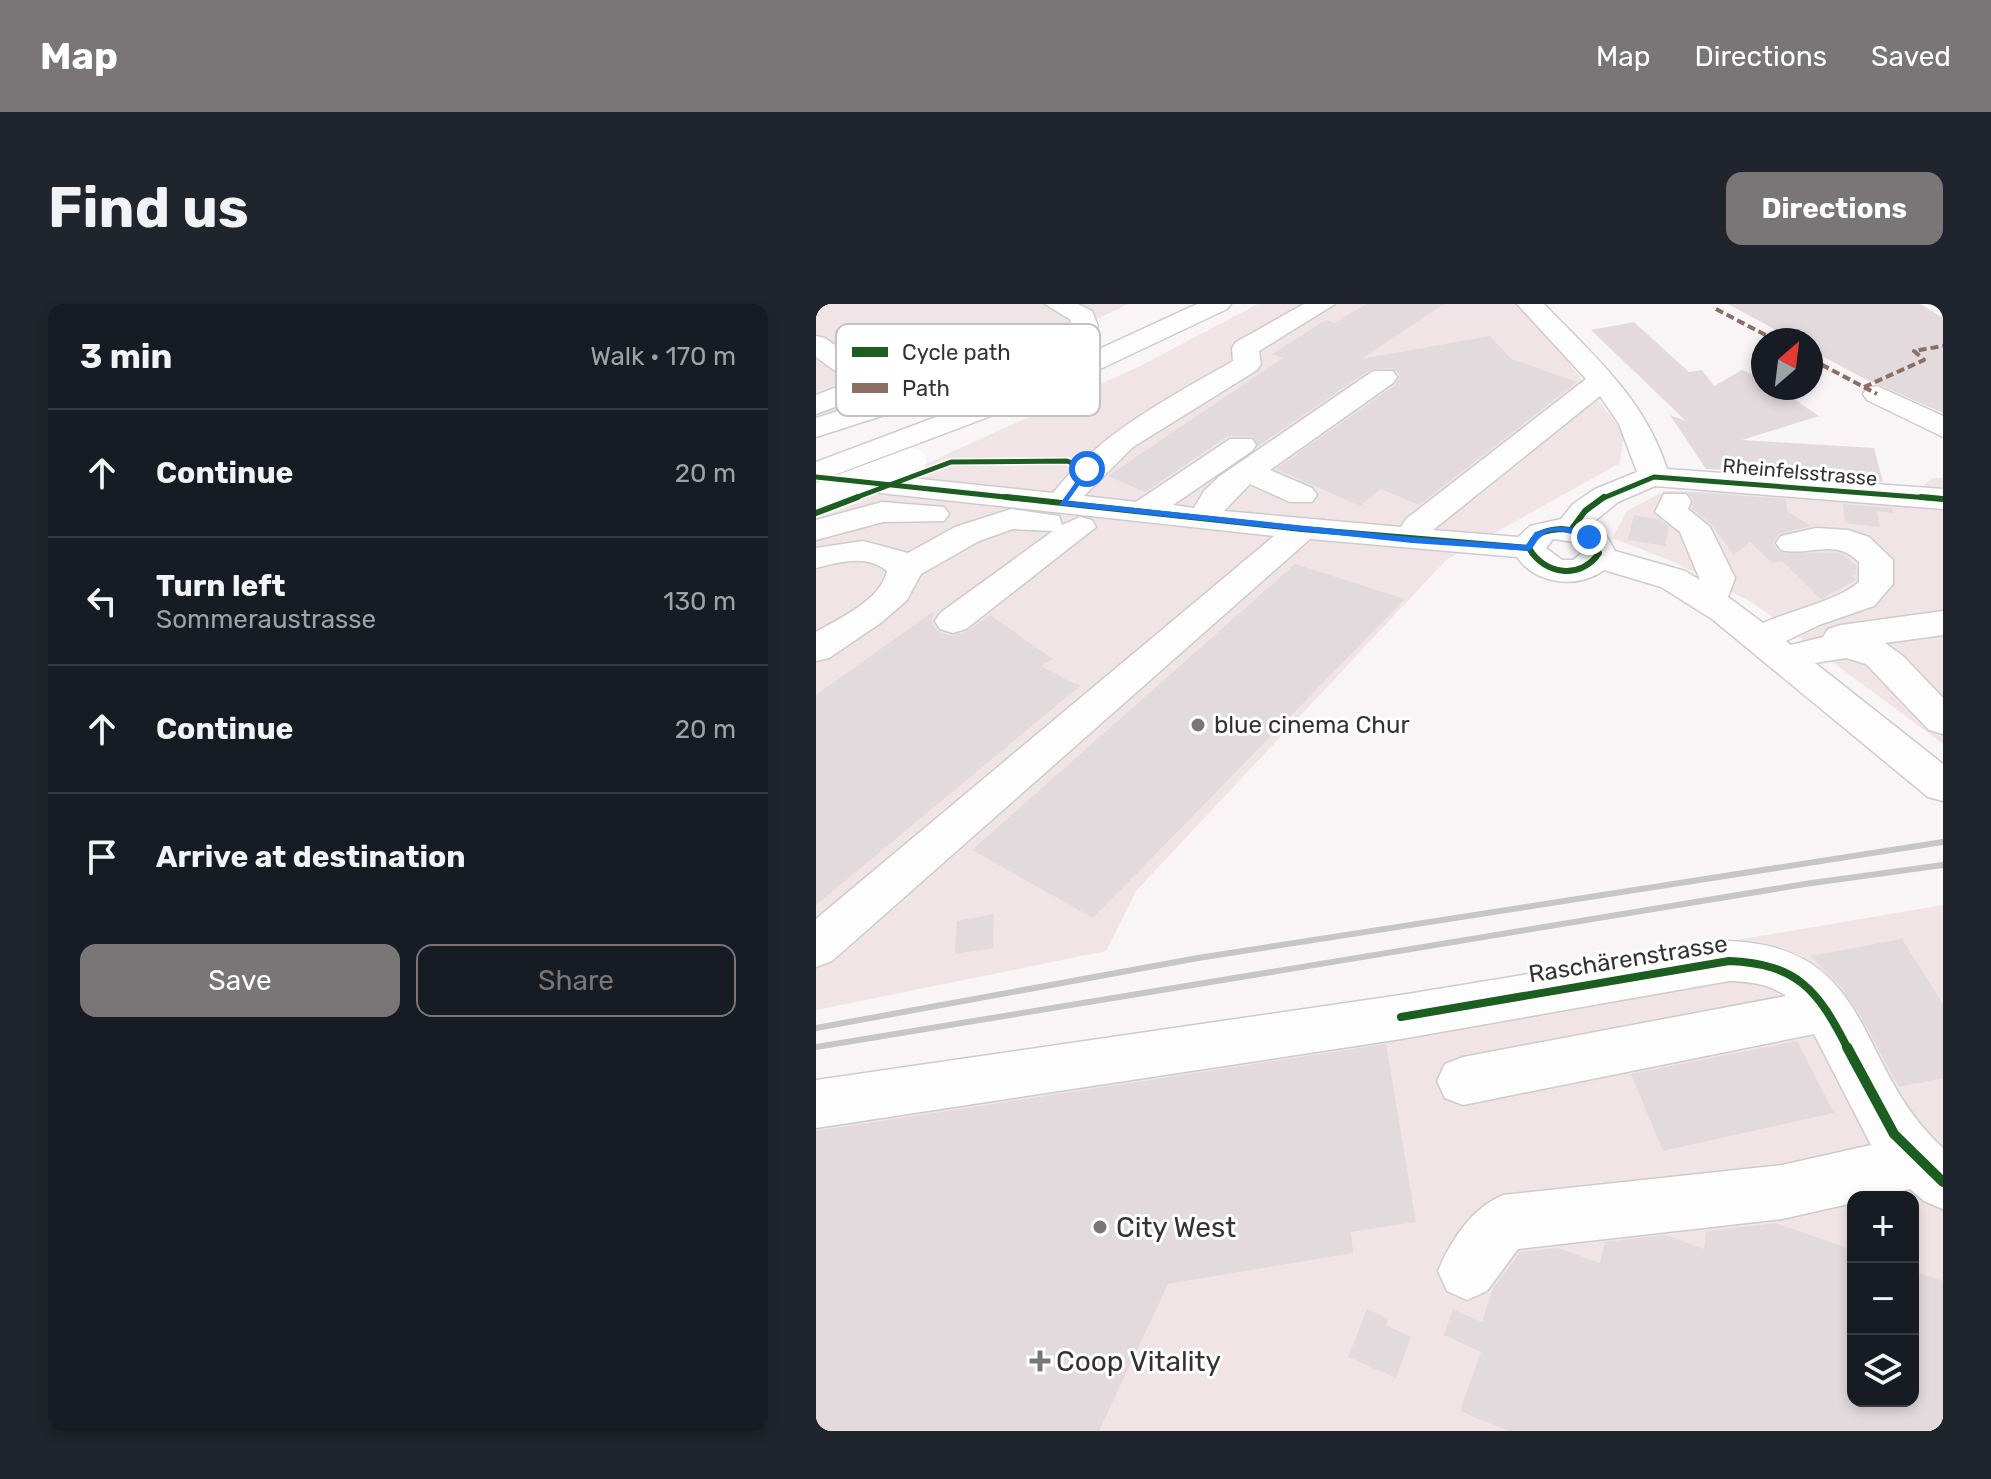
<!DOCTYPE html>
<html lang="en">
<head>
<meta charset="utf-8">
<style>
	:root { --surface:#171b24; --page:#20242c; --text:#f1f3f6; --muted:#9ea1a6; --line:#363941; --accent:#7a7677 }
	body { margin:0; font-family:Rubik,sans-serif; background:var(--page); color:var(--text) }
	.controls { position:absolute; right:24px; bottom:24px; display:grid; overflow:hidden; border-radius:16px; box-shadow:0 4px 12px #0003 }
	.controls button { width:72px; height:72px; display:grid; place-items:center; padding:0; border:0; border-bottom:2px solid var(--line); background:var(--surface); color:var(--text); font:40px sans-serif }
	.compass { position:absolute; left:935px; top:24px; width:72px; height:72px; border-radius:50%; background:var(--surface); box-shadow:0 4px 12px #0003; rotate:28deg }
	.stop { position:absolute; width:24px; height:24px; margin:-18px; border:6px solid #1a73e8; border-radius:50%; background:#fff }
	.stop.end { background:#1a73e8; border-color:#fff; box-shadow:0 2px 8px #0008 }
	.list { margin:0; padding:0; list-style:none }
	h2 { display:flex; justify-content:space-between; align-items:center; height:104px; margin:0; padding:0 32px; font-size:34px }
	h2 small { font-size:26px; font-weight:400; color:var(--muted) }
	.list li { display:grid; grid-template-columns:52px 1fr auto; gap:24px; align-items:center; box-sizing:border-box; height:128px; padding:0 32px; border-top:2px solid var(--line) }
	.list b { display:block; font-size:30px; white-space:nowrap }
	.list p { margin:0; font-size:26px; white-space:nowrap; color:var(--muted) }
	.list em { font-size:26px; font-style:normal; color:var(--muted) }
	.actions { display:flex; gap:16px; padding:24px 32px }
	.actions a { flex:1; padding:18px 0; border:2px solid var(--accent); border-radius:16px; text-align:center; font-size:28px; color:var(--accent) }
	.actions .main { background:var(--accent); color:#fff }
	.icon { flex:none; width:44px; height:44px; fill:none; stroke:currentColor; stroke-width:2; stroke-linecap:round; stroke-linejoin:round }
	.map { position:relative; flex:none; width:1127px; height:1127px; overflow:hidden; border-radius:16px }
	header { display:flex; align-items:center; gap:48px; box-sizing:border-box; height:112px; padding:0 40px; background:var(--accent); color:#fff }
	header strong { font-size:38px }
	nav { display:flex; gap:44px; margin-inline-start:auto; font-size:28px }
	.intro { display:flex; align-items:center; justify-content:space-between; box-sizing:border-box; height:192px; padding:0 48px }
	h1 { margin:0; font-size:56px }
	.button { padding:20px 36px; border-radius:16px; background:var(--accent); color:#fff; font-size:28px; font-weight:700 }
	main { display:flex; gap:48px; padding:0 48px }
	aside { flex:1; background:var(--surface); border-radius:16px; box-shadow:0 4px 12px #0003 }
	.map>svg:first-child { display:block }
</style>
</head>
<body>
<header>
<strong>Map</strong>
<nav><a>Map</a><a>Directions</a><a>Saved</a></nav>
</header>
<div class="intro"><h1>Find us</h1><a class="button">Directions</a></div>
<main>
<aside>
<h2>3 min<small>Walk · 170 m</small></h2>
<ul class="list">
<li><svg class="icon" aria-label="ahead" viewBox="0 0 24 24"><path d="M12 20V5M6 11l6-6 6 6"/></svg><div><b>Continue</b></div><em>20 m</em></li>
<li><svg class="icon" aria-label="left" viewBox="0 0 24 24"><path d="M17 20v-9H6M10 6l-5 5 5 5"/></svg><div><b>Turn left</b><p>Sommeraustrasse</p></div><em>130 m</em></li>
<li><svg class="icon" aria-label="ahead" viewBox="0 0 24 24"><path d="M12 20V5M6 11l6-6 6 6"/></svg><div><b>Continue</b></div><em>20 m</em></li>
<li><svg class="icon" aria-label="arrive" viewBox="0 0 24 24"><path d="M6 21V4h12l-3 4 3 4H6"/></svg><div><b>Arrive at destination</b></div></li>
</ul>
<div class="actions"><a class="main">Save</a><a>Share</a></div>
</aside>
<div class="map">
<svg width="1127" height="1127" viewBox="0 0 1127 1127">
	<rect width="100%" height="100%" fill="#f9f4f5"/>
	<path fill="#f0e4e7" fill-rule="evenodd" d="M0 0H312L246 32 94 85 0 112Z
		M442 0H706L808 129 804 159 630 256 320 587 290 647 0 706V203L114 158 324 62Z
		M1116 174H1127V440L937 299 856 257 796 234 811 207 848 187 1096 192Z
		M1127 601V1127H0V776L579 694ZM1037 893H1097V1097H1037Z"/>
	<path fill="#e3dadd" d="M550 0H628L545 55 674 32 695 55 761 78 603 201 565 185 544 202 460 165 579 81 584 71 577 64 555 65 442 142 436 132H412L329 188 292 172 467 54 456 50 510 16 518 19Z
		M912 0H1104L1127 14V109L1047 74 995 46V36H978Z
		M818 18 873 68 886 66 898 82 926 66 947 75V84L968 88 1003 112 926 136 1058 144 1067 178 1025 175 1024 170 890 165 854 111 870 117 775 26Z
		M871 188 970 195 971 207 995 222 963 230 957 239 963 248 1024 249 1040 261V271L1036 272 1040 276 1005 295 966 257 956 259 934 238 918 251 896 221 876 204 877 195Z
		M1027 200 1076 204 1077 209 1061 207 1064 223 1029 219Z
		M818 211 843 215 853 223 849 242 812 236Z
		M479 260 589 295 277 614 156 546Z
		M118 307 116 319 121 327 136 332 152 327 174 311 237 355 225 362 264 382 0 601V391Z
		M178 610 177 644 139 650 141 617Z
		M1086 635 1127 700V774L1083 783 1044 711 1024 682 995 652Z
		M981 737 1018 809 847 847 815 770Z
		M570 740 600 918 535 928 537 949 352 980 283 1127H0V827Z
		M960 919 1037 946V1097H1097V967L1127 977V1127H692L644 1107 665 1048 628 1031 637 1005 666 1018 676 986 704 948 742 944 784 959 789 938 850 931 888 945 890 927Z
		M551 1005 573 1015 570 1021 595 1033 580 1074 532 1053Z"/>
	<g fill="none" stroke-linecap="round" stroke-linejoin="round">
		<defs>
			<path id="minor" d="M229 0H262L276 7 282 22 273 39H255L251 33 255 16Z
				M488 0H519L443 47 445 60 441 66 317 143 268 192 320 198 414 135H436L440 141 436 147 357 201 378 204 388 187 404 172 557 67H577L581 73 577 79 454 166 496 184 501 191 496 198H474L434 180 408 207 585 223 590 215 770 75 701 0H728C778 52 828 94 851 165L1127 185V205L839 182 802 198 774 221 790 231 799 247 869 267 884 276 864 228 839 208 848 190H870L875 197 872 205 894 223 919 274 912 293 947 319C974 307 1023 296 1043 278V258C1018 233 994 253 965 246L960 239 965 232 1000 224 1032 226 1053 233 1077 256V280L1058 302 1003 321 970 337 975 341 1007 333 1012 325 1025 321 1127 307V331L1069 339 1088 353 1127 394V430L1113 426 1050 360 1030 354 999 359 1127 460V497L1112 493 896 315 845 283 788 266C762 285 720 281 701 253L494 235 16 657 0 663V615L458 232 0 182V164L237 189C285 128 351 95 417 57L416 44 420 38ZM784 92 803 120 821 168 779 185 757 200 745 215 714 222 702 233 617 226ZM737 235 758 238 766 249 757 256H746L730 244Z
				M0 32 9 34 64 74 68 80 64 86 0 110V91L34 78 0 53Z
				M1061 82 1127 112V133L1051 96 1047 90 1051 84Z
				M66 198 128 203 133 210 128 217 67 218 0 236V216Z
				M195 205 243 212 246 221 264 213 276 216 280 223 150 325 137 329 124 325 119 317 124 309 237 227 197 225 163 237 105 270 91 296 66 318 13 354 0 357V328C24 314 65 296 71 267 51 250 24 258 0 264V244L47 237 92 249 139 223Z
				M913 637C1061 643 1037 763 1127 844V905L1108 897 1094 885 1061 893H1037V899L966 915 702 945 671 987 651 996 631 987 622 967C635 936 656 904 687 891L966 861 1055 841 998 730 647 801 629 794 621 777 629 760 647 753 970 692C951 679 935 678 913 677L585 735 0 824V776L585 691Z"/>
			<path id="highway" d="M381 0H415L411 5 225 93 0 178V158L205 81Z
				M260 27 269 29 273 35 269 41 212 65 0 133V114L192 53Z"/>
		</defs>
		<use href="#minor" stroke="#cfcbcc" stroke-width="3"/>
		<use href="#highway" stroke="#cfcbcc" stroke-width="3"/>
		<use href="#minor" fill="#fefdfe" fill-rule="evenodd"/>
		<use href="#highway" fill="#fefdfe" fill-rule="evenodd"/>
		<path stroke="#c7c6c6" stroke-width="6" d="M0 724 382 654 1127 538
			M0 743 989 580 1127 561"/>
		<defs>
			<path id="highway-bridge" d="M0 194 96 158"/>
		</defs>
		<use href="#highway-bridge" stroke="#cfcbcc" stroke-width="30" stroke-linecap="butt"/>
		<use href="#highway-bridge" stroke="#fefdfe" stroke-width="28"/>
		<path stroke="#8d6e63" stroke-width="4" stroke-dasharray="8 4" stroke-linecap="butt" d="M1121 0 1127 4
			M900 5 959 36
			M995 55 1061 90
			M1048 83 1108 56 1098 47 1127 42"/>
		<defs>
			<path id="cycleway-far3" d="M0 173 208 195
				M36 195 135 158 251 157 271 165
				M785 195 838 173 1127 195"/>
			<path id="cycleway-far2" d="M190 193 486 225 713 244
				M1105 193 1127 195
				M0 209 42 193
				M746 225C763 227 777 231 783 249 765 276 728 271 713 244 718 228 731 226 746 225Z
				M755 226 769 207 788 193"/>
			<path id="cycleway-far1" d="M585 713 913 657C982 660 1002 686 1032 745"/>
			<path id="cycleway" d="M1031 743 1078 830 1127 878"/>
		</defs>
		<use href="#cycleway-far3" stroke="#fff" stroke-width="8"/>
		<use href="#cycleway-far2" stroke="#fff" stroke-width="10"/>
		<use href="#cycleway-far1" stroke="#fff" stroke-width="13"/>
		<use href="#cycleway" stroke="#fff" stroke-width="15"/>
		<use href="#cycleway-far3" stroke="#1b5e20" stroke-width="5"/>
		<use href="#cycleway-far2" stroke="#1b5e20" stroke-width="6"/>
		<use href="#cycleway-far1" stroke="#1b5e20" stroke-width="8"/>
		<use href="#cycleway" stroke="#1b5e20" stroke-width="10"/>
	</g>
	<path fill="#1a73e8" d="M271 162 275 165 252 197 596 233 710 241 719 228C740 221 759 220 778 233L773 236C760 232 739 221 726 232 720 236 719 243 713 247L596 239 243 201Z"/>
	<g fill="#7a7677" stroke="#fff" stroke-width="3">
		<circle cx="382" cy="421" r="8"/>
		<circle cx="284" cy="923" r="8"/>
		<path d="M220 1045h8v8h8v8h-8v8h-8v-8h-8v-8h8z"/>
	</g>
	<g text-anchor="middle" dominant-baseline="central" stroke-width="6" stroke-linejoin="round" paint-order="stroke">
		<g font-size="20" fill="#363233" stroke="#fff">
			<text transform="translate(984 168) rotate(5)">Rheinfelsstrasse</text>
		</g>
		<g font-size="24" fill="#363233" stroke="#fff" text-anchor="start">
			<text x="398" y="421">blue cinema Chur</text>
		</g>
		<g font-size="24" fill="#363233" stroke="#fff">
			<text transform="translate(812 655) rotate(-9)">Raschärenstrasse</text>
		</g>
		<g font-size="28" fill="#363233" stroke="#fff" text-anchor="start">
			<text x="300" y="923">City West</text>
			<text x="240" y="1057">Coop Vitality</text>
		</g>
	</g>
	<rect x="20" y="20" width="264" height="92" rx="12" fill="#fff" stroke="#c3c2c2" stroke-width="2"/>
	<rect x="36" y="43" width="36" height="10" fill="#1b5e20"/>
	<rect x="36" y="79" width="36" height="10" fill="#8d6e63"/>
	<g font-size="22" fill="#363233">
		<text x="86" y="56">Cycle path</text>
		<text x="86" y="92">Path</text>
	</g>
</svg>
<div class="controls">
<button>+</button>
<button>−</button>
<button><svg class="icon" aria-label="layers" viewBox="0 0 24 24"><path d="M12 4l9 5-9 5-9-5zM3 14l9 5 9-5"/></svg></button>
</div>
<svg class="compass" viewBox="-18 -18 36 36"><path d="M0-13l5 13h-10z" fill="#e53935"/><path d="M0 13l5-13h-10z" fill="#9ea1a6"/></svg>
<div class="stop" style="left:271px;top:165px"></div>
<div class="stop end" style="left:773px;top:233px"></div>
</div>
</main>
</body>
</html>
